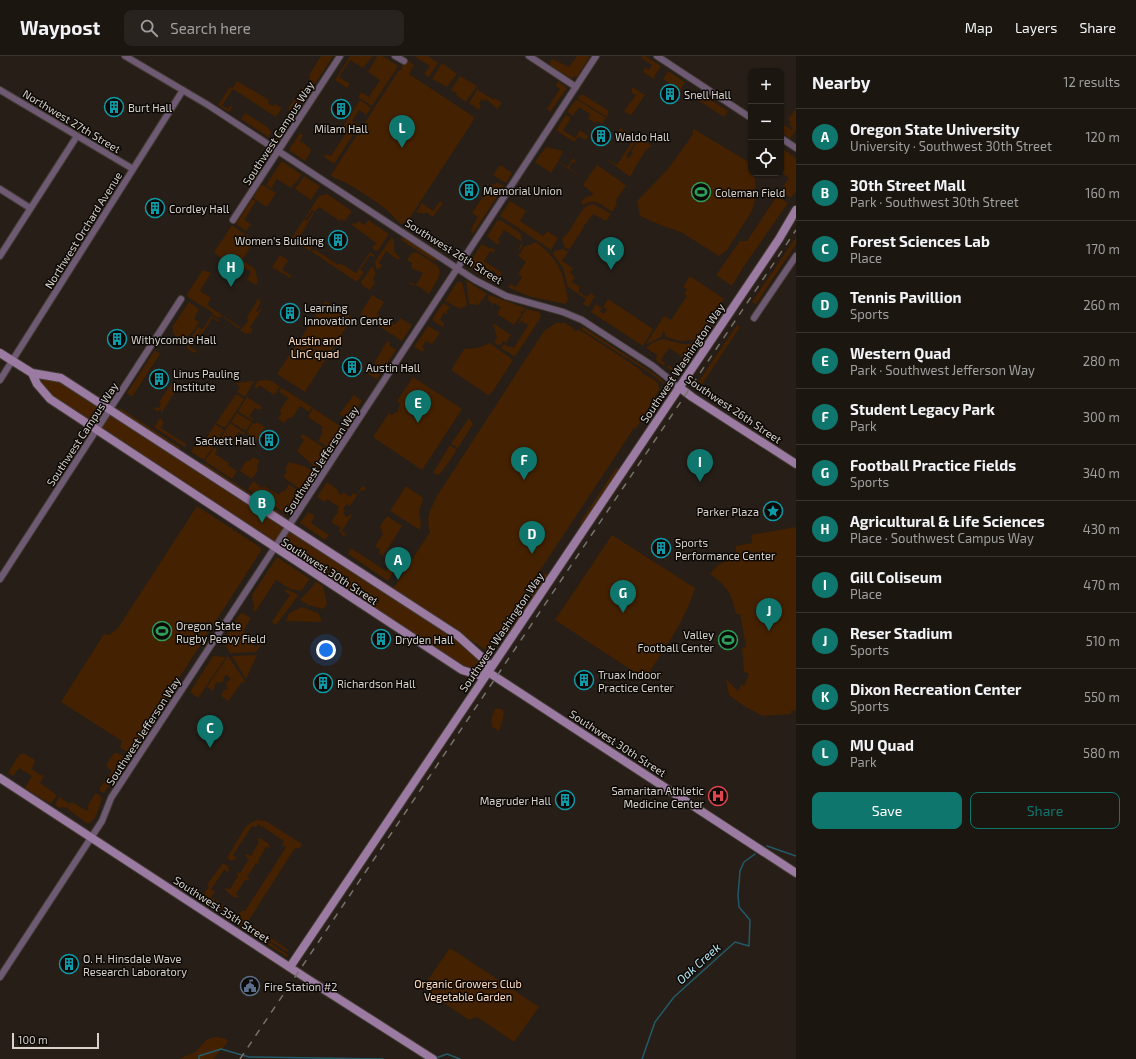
<!DOCTYPE html>
<html lang="en">
<head>
<meta charset="utf-8">
<style>
	:root { --surface:#1c1611; --page:#29231f; --text:#f1f3f6; --muted:#a09f9f; --line:#3a3531; --accent:#0f766e }
	body { margin:0; font-family:"Exo 2",sans-serif; background:var(--page); color:var(--text) }
	.controls { position:absolute; right:12px; top:12px; display:grid; overflow:hidden; border-radius:8px; box-shadow:0 1px 3px #0004 }
	.controls button { width:36px; height:36px; display:grid; place-items:center; padding:0; border:0; border-bottom:1px solid var(--line); background:var(--surface); color:var(--text); font:20px sans-serif }
	.scale { position:absolute; left:12px; bottom:10px; width:87px; box-sizing:border-box; padding-left:4px; border:2px solid #d8d2cd; border-top:0; font-size:11px; line-height:14px; white-space:nowrap; color:#d8d2cd; -webkit-text-stroke:3px #0c0906; paint-order:stroke }
	.you { position:absolute; left:326px; top:594px; width:14px; height:14px; margin:-10px; border:3px solid #fff; border-radius:50%; background:#1a73e8; box-shadow:0 0 0 6px #1a73e833 }
	.badge { display:grid; place-items:center; width:26px; height:26px; border-radius:50%; background:var(--accent); color:#fff; font-size:13px; font-weight:700 }
	.pin { position:absolute; translate:-50% -33px; filter:drop-shadow(0 1px 2px #0008) }
	.pin::after { content:''; position:absolute; top:21px; width:14px; height:12px; background:inherit; clip-path:polygon(0 0,100% 0,50% 100%) }
	.list { margin:0; padding:0; list-style:none }
	h2 { display:flex; justify-content:space-between; align-items:center; height:52px; margin:0; padding:0 16px; font-size:17px }
	h2 small { font-size:13px; font-weight:400; color:var(--muted) }
	.list li { display:grid; grid-template-columns:26px 1fr auto; gap:12px; align-items:center; box-sizing:border-box; height:56px; padding:0 16px; border-top:1px solid var(--line) }
	.list b { display:block; font-size:15px; white-space:nowrap }
	.list p { margin:0; font-size:13px; white-space:nowrap; color:var(--muted) }
	.list em { font-size:13px; font-style:normal; color:var(--muted) }
	.actions { display:flex; gap:8px; padding:12px 16px }
	.actions a { flex:1; padding:9px 0; border:1px solid var(--accent); border-radius:8px; text-align:center; font-size:14px; color:var(--accent) }
	.actions .main { background:var(--accent); color:#fff }
	.icon { flex:none; width:22px; height:22px; fill:none; stroke:currentColor; stroke-width:2; stroke-linecap:round; stroke-linejoin:round }
	.map { position:relative; flex:none; width:796px; height:1003px; overflow:hidden }
	header { display:flex; align-items:center; gap:24px; box-sizing:border-box; height:56px; padding:0 20px; background:var(--surface); border-bottom:1px solid var(--line) }
	header strong { font-size:19px }
	nav { display:flex; gap:22px; margin-inline-start:auto; font-size:14px }
	.search { width:280px; height:36px; background:var(--page); display:flex; align-items:center; gap:10px; box-sizing:border-box; padding:0 14px; border-radius:8px; color:var(--muted); font-size:15px }
	main { display:flex }
	aside { flex:1; background:var(--surface) }
	.map>svg:first-child { display:block }
</style>
</head>
<body>
<header>
<strong>Waypost</strong>
<div class="search"><svg class="icon" aria-label="search" viewBox="0 0 24 24"><circle cx="10" cy="10" r="6"/><path d="M15 15l6 6"/></svg>Search here</div>
<nav><a>Map</a><a>Layers</a><a>Share</a></nav>
</header>
<main>
<div class="map">
<svg width="796" height="1003" viewBox="0 0 796 1003">
	<rect width="100%" height="100%" fill="#261e17"/>
	<path fill="#442100" d="M321 0H333L315 28 309 24 310 22 309 19Z
		M350 0H373L363 12 350 4 339 21 350 28 347 32 335 24Z
		M377 0H383L398 10 372 50 358 41 361 36 369 41 380 24 368 16Z
		M414 0H428L438 7 429 21 424 18 430 10Z
		M577 0H590L577 21 574 20 572 23 551 10 550 6 552 3 569 11Z
		M642 0H645L661 10 654 21 656 24 643 16 645 11 649 14 652 9 641 2Z
		M406 3 414 9 409 18 474 61 473 65 407 166 401 168C397 165 394 161 390 157 381 148 345 124 334 122L331 119 399 14H402V10Z
		M442 7 457 18 447 31 432 23Z
		M668 15 685 26 680 35 663 23Z
		M460 20 477 30 466 46 456 39 457 37 451 34Z
		M237 25 269 44 268 47 273 50 275 48 282 52 276 61 233 33 222 49 228 53 230 50 233 51 229 56 218 49 230 31 233 32Z
		M558 25 567 32 550 56 547 53 560 33 556 30Z
		M479 31 478 34 494 44 495 42 502 47 497 53 486 43 484 45 482 43 479 48 481 50 479 54 469 47Z
		M632 31 645 39 632 58 630 59 624 55 636 39 632 37Z
		M304 32 310 35 295 58 288 53 301 33Z
		M582 38 609 55 607 61 578 43 579 39 581 40Z
		M703 39 728 55 724 61 698 44Z
		M360 44 371 52 365 60V58L359 54 352 65 358 69 360 68 354 77 343 70Z
		M578 44 606 62 602 68 598 65 595 67 588 63 590 58 579 51 573 60 567 56 575 45Z
		M796 52V74L790 83 781 75 784 69 792 74 793 72 789 69 791 66 788 64Z
		M245 57 270 73 269 74 271 76 269 80 275 84 281 74 283 76 276 86 241 63Z
		M566 59 571 62 563 74 575 82 580 74 588 80 585 84 579 80 574 86 556 74Z
		M339 70 353 79 334 108 324 101 326 98 331 100 346 77 338 72Z
		M620 72 638 83 626 100 629 102 633 97 631 95 640 82 652 90 647 93 637 108 630 121 605 102 617 109 632 86 621 78 619 80 617 78Z
		M694 73 747 105 755 123 756 140 752 155 727 194 719 200 681 176 663 170 640 160 637 145 668 113 693 78 692 76Z
		M300 77 303 79 300 85 309 91 311 95 305 105 289 94Z
		M546 91 563 95 558 105 567 111 573 102 576 105 575 107 572 106 569 112 582 122 558 106 551 117 535 106Z
		M783 93 796 102V135L791 142 780 135 789 122 781 116V96Z
		M282 105 302 119 291 132 277 123 272 131 274 134 266 129Z
		M500 109 512 117 506 127 493 119Z
		M597 109 619 124 626 130 616 144 617 148 612 156C603 150 594 141 584 149L581 147 584 142 592 139 593 137 584 130V127Z
		M304 120 320 130 311 144 295 133Z
		M497 126 504 130 472 179 471 173 478 161 472 157 492 127 495 129Z
		M261 129H263L276 137 267 151 253 142Z
		M327 138 352 155 345 165 341 163 340 165 319 151 315 156 312 154 306 163 305 162 319 140Z
		M777 140 788 147 744 210 732 230 716 219 740 185H747Z
		M252 143 256 145 244 164 251 168 246 175 236 168Z
		M440 145 443 147 433 161 426 156 424 158 416 156 422 147 433 155Z
		M510 145 526 155 520 165 543 180 547 175 558 182 551 194 500 160Z
		M594 148 611 158 606 165 593 158 585 169 584 168V171L578 180 576 181 577 182 569 194 564 190 562 182C575 175 578 148 594 148Z
		M313 156 314 157 300 180 313 189 310 195 291 183 304 163 307 165Z
		M368 164 389 178 377 196 372 192 376 187 352 169 353 167 356 168 358 165 365 169Z
		M501 164 520 177C522 184 524 188 520 194L518 193 522 186 504 174 498 184 500 186 498 189 487 180 497 165Z
		M232 169 254 185 242 204 255 213 258 225 256 229 247 224 251 216 224 199 221 202 214 196Z
		M403 180 441 205 432 204 401 184Z
		M392 181 394 184V195L400 202 398 204 386 195 379 207 382 209 381 212 376 213 375 205Z
		M796 181V188L756 248 752 246Z
		M536 186C560 204 563 217 568 244L565 248 528 240 508 231 510 228 516 231 522 221 518 218 526 206 518 200 524 191Z
		M482 188 490 193 491 191 495 194 493 197 490 195 484 205 502 217 499 222 494 215H489L490 219H494L498 223 496 226 490 225 467 210Z
		M314 193 338 209 340 207 356 217 370 196 375 200 374 201 370 199 363 209 367 212 362 210 360 214 364 216 357 226 312 196Z
		M563 193 568 196 562 205 573 212 570 217 575 221 572 226 579 230V236L587 241 590 237 595 240 588 251 583 248 586 243 568 231 563 212 553 198 555 195Z
		M416 196C442 213 447 209 429 238L420 231 409 228 410 226 416 229 423 217 411 212 412 207 407 204 412 197Z
		M280 199 288 204 282 214 291 219 290 222 272 211Z
		M372 210 376 218 373 222 375 228 369 234 362 229 361 226Z
		M203 214 211 217 200 235 211 242 207 249 240 271 239 273 222 260 218 262 212 258 213 257 188 241 187 238Z
		M690 220 724 243 697 284 681 285 666 281 664 275 661 281 647 288H646L664 260 671 264 687 240 684 238 687 233 683 231Z
		M466 224 487 238 478 249 469 248Z
		M457 226H462L467 249 460 253 445 245Z
		M372 239 384 246 377 258 395 269 400 262 412 269 402 285 360 258Z
		M489 239 525 252 523 256 520 255 522 258 514 269 497 258 501 251 494 247 490 251 492 247 487 243Z
		M260 240 259 244 261 246 256 255 258 256 261 252 262 253 250 271 252 273 251 277 246 278 240 274 248 265 247 261Z
		M608 243 653 273 643 290 591 256 596 248 602 252 600 255 604 258 607 253 603 251Z
		M325 245 352 262 305 336 277 318Z
		M189 246 199 253 194 263 199 266C192 277 184 291 173 277V270Z
		M443 247 450 251 446 256 450 259 444 257 440 264 444 267 443 271 432 264Z
		M526 253 539 256 541 261 516 299 514 300 501 292 504 288 510 292 511 290 514 292 528 269 521 265 517 269Z
		M211 260 219 264 218 266 212 262 199 283 196 281 189 290 198 296 194 297 188 293 187 288 198 271 203 273Z
		M493 267 511 279 506 287 503 285 500 290 494 286 497 282Z
		M556 267H565L574 272 573 274 577 275 578 273 606 291V293L608 292 642 315V317C649 322 659 322 659 334L636 373 634 372 487 595 393 533 430 476C425 460 431 453 437 440L544 275Z
		M737 269 740 271 702 328H697Z
		M428 270 440 277 432 288 426 285 422 291 426 294 421 295 414 291Z
		M583 271 659 321 669 333 653 319 581 273Z
		M663 283 683 288H695L678 318 667 311 668 309 675 314 683 301 669 292 661 304 665 307 664 310 656 304 657 299 646 292 652 287Z
		M387 285 390 287 389 289 396 294 377 323 368 318Z
		M490 287 513 304 491 338 488 339 451 314 464 293 478 292Z
		M155 294 160 298 132 341 127 337Z
		M52 321 464 587 485 607 480 615 465 611 53 343 39 324V322Z
		M413 321 462 353 422 414 373 381 389 357 392 359 398 355 400 347 397 345Z
		M265 324 272 325 280 331 274 339 259 329 257 333 254 331 258 325Z
		M254 325 245 341 237 336 240 331 236 327Z
		M172 327 178 331 161 358V354L160 353 158 356 154 353 156 351 159 352 161 348 159 346Z
		M282 332 312 351 309 356 300 350 292 362H288L284 367 278 363 281 358 280 354 288 342 279 336Z
		M236 338 244 343 225 372 216 367Z
		M354 339 362 345 349 364 339 358Z
		M247 341 262 351 260 354 255 352 249 360 253 363V365L238 355Z
		M120 352 181 392 178 393 119 354Z
		M313 352 340 370V374L329 392 318 385 323 376 321 375 323 371 308 361Z
		M237 357 252 366 246 375 231 366Z
		M160 362 164 366 161 372 186 388V392L154 371Z
		M469 362 473 368 458 392 451 388Z
		M257 366 265 371 255 386 247 381 249 378 247 376 253 367 255 368Z
		M230 367 245 377 244 379 239 376 233 385 237 388 236 390 221 381Z
		M215 368 224 374 204 404 191 396 201 380 206 383Z
		M303 378 328 394 316 412 297 395 304 384 300 381Z
		M450 389 457 394 441 417 438 419 433 417Z
		M214 391 217 393 215 398 229 407 228 409 237 415 232 423 205 405Z
		M253 401 260 405 257 409 258 414 252 423 240 415 246 405H250Z
		M289 406 304 410 314 416 302 434 283 421 287 415 285 413Z
		M204 407 285 460 283 462 203 410Z
		M616 412 619 413 582 469 579 468Z
		M253 425 262 432 264 430 279 439 282 435 284 436 289 428 301 436 286 458 248 433Z
		M327 426 338 434 337 436 341 439 343 436 350 441 353 437 357 439 362 430 366 432 364 435 361 434 350 450 347 448 343 453 345 455 343 458 348 461 351 458 352 459 342 475 346 478 344 481 339 475 341 472 331 466 338 456 337 454 339 451 327 443 324 446 317 441Z
		M406 430 423 442 419 456 421 468 420 474 390 455Z
		M197 450 260 491 261 495 130 698 120 691 122 685 61 646 104 578 109 579 118 572Z
		M308 456 315 460 311 467 329 479 325 484 300 467Z
		M387 460 402 470 383 500 379 497 380 494 375 490 383 478 380 470Z
		M796 471V654L791 655V658L763 660 744 650 729 639 726 623 738 635 741 629 744 630 749 618 744 616 742 592 746 591 740 558H736C732 538 727 530 710 518L717 510 736 499V490L752 487 751 479Z
		M612 479 695 532C685 566 663 594 645 623L555 564Z
		M351 492 386 515 392 505 394 506 395 513 388 525 348 498Z
		M277 501 310 523 301 535 290 533 276 524 255 556 253 554 254 551 252 539Z
		M545 517 548 519 509 577 506 576Z
		M315 525 323 530 327 548 323 553 308 549 300 544 314 529Z
		M286 533 297 538V541L276 569 272 566 290 539 285 536Z
		M302 551 318 557 322 564 319 566 286 565 289 557Z
		M242 557 251 562 243 575 252 581 249 586 256 591 262 582 265 583 256 596 230 597 223 585 239 559Z
		M257 599 246 623 232 600Z
		M213 600 226 601 198 642 190 636Z
		M228 600 245 625 244 627 242 626 228 645 221 640 224 634 228 633 226 627 231 623 228 620 225 619 223 626 216 627 213 635 207 631Z
		M498 652 503 654 504 659 499 675 492 671 491 664 495 653Z
		M23 697 35 704 32 713 41 720 42 718 44 720 40 727 57 739 51 748 26 733V730L32 720 19 712 13 720 8 717 19 699Z
		M114 697H118L127 703 104 737 100 735V731L112 716 106 709Z
		M95 738H98L102 742C99 751 97 763 88 768L65 751 59 752 55 749 59 741 70 748 72 746 87 755 89 752 87 751Z
		M256 764 266 765 302 788 300 792H295L249 864 250 867 288 894 287 896 214 849 216 845 239 859 242 854 245 855 286 791 282 789 284 785 258 768 256 772 252 770 233 799 237 802 232 805 227 802 246 770Z
		M260 782 269 788 270 792 266 791 258 805 260 808 256 807 247 821 250 824H245L236 838 239 841 235 842 227 836 225 832 230 833 238 820 236 816 240 817 249 803 245 800 247 798 251 800 259 786 257 783Z
		M223 807 228 810 229 814 228 816 224 814 211 833 215 836 211 841 215 844 213 848 204 842 206 839 204 837 209 831 207 829Z
		M210 848 288 899 287 901 208 850Z
		M450 892 539 951 514 986 477 961 469 964 422 932Z
		M218 981 226 983 228 986 213 1003H180C185 999 190 999 195 996 205 988 203 982 218 981Z"/>
	<g fill="none" stroke-linecap="round" stroke-linejoin="round">
		<path stroke="#245a68" stroke-width="1.5" d="M767 790 796 800
			M436 1002 447 998 460 1003
			M199 1003V1000L221 993 249 1001 383 1003
			M642 1003 655 966 674 941 735 886 749 890 750 864 739 851 738 839 740 815 744 806 755 798"/>
		<defs>
			<path id="street" d="M125 0 208 49 475 224 506 240 563 256 582 264 653 310 679 331
				M395 0 404 5
				M529 0 576 31
				M657 0 751 62
				M0 34 133 113
				M781 82 796 92
				M0 133 30 152
				M233 164 340 0
				M0 200 77 80
				M754 262 796 200
				M0 324 183 34
				M0 523 181 243
				M0 921 102 765 111 742 596 0"/>
			<path id="secondary" d="M0 297 32 317 61 322 457 579 487 606 488 616
				M32 317 37 328 50 343 462 614 478 619 488 616
				M679 331 692 341 796 408
				M488 616 796 817
				M0 722 306 922 433 1003
				M290 911 779 183 796 154"/>
		</defs>
		<use href="#street" stroke="#423b34" stroke-width="8"/>
		<use href="#secondary" stroke="#423b34" stroke-width="10"/>
		<use href="#street" stroke="#6e5a72" stroke-width="6"/>
		<use href="#secondary" stroke="#9b7ba2" stroke-width="8"/>
		<path stroke="#79726b" stroke-width="1.5" stroke-dasharray="7 7" stroke-linecap="butt" d="M240 1003 796 174"/>
	</g>
	<defs>
		<symbol id="building-ring" viewBox="-11 -11 22 22"><circle r="9.5" fill="#0c0906" stroke="#0f9aa8" stroke-width="1.5"/><path d="M-4-6H4V6H1V3H-1V6H-4ZM-2.5-4.3h1.7v1.8h-1.7ZM.8-4.3h1.7v1.8H.8ZM-2.5-1h1.7V.8h-1.7ZM.8-1h1.7V.8H.8Z" fill="#0f9aa8"/></symbol>
		<symbol id="stadium-ring" viewBox="-11 -11 22 22"><circle r="9.5" fill="#0c0906" stroke="#2e9e5b" stroke-width="1.5"/><path d="M0-5a6.5 5 0 1 0 0 10a6.5 5 0 1 0 0-10ZM-3.5-1.8h7v3.6h-7Z" fill="#2e9e5b"/></symbol>
		<symbol id="sight-ring" viewBox="-11 -11 22 22"><circle r="9.5" fill="#0c0906" stroke="#0f9aa8" stroke-width="1.5"/><path d="M0-6L1.8-2.2L6-1.7L2.9 1.2L3.7 5.4L0 3.3L-3.7 5.4L-2.9 1.2L-6-1.7L-1.8-2.2Z" fill="#0f9aa8"/></symbol>
		<symbol id="hospital-ring" viewBox="-11 -11 22 22"><circle r="9.5" fill="#0c0906" stroke="#e0444e" stroke-width="1.5"/><path d="M-5-5h3v3.5h4V-5h3V5h-3V1.5h-4V5h-3Z" fill="#e0444e"/></symbol>
		<symbol id="civic-ring" viewBox="-11 -11 22 22"><circle r="9.5" fill="#0c0906" stroke="#5c6f8a" stroke-width="1.5"/><path d="M-.6-6.5H3V-4.5H.6V-3L4-1V1h2V6H-6V1h2V-1L-.6-3ZM-1.2 2.5V6h2.4V2.5Z" fill="#5c6f8a"/></symbol>
	</defs>
	<g fill-rule="evenodd">
		<use href="#building-ring" x="659" y="27" width="22" height="22"/>
		<use href="#building-ring" x="103" y="40" width="22" height="22"/>
		<use href="#building-ring" x="330" y="42" width="22" height="22"/>
		<use href="#building-ring" x="590" y="69" width="22" height="22"/>
		<use href="#building-ring" x="458" y="123" width="22" height="22"/>
		<use href="#stadium-ring" x="690" y="125" width="22" height="22"/>
		<use href="#building-ring" x="144" y="141" width="22" height="22"/>
		<use href="#building-ring" x="327" y="173" width="22" height="22"/>
		<use href="#building-ring" x="279" y="246" width="22" height="22"/>
		<use href="#building-ring" x="106" y="272" width="22" height="22"/>
		<use href="#building-ring" x="341" y="300" width="22" height="22"/>
		<use href="#building-ring" x="148" y="312" width="22" height="22"/>
		<use href="#building-ring" x="258" y="373" width="22" height="22"/>
		<use href="#sight-ring" x="762" y="444" width="22" height="22"/>
		<use href="#building-ring" x="650" y="481" width="22" height="22"/>
		<use href="#stadium-ring" x="151" y="564" width="22" height="22"/>
		<use href="#building-ring" x="370" y="572" width="22" height="22"/>
		<use href="#stadium-ring" x="717" y="573" width="22" height="22"/>
		<use href="#building-ring" x="573" y="613" width="22" height="22"/>
		<use href="#building-ring" x="312" y="616" width="22" height="22"/>
		<use href="#hospital-ring" x="707" y="729" width="22" height="22"/>
		<use href="#building-ring" x="554" y="733" width="22" height="22"/>
		<use href="#building-ring" x="58" y="897" width="22" height="22"/>
		<use href="#civic-ring" x="239" y="919" width="22" height="22"/>
	</g>
	<g text-anchor="middle" dominant-baseline="central" stroke-width="3" stroke-linejoin="round" paint-order="stroke">
		<g font-size="11" fill="#d8d2cd" stroke="#0c0906" text-anchor="start">
			<text x="684" y="38">Snell Hall</text>
			<text x="128" y="51">Burt Hall</text>
			<text x="341" y="72" text-anchor="middle">Milam Hall</text>
			<text x="615" y="80">Waldo Hall</text>
			<text x="483" y="134">Memorial Union</text>
			<text x="715" y="136">Coleman Field</text>
			<text x="169" y="152">Cordley Hall</text>
			<text x="324" y="184" text-anchor="end">Women's Building</text>
			<text x="304" y="251">Learning<tspan x="304" dy="13">Innovation Center</tspan></text>
			<text x="131" y="283">Withycombe Hall</text>
			<text x="366" y="311">Austin Hall</text>
			<text x="173" y="317">Linus Pauling<tspan x="173" dy="13">Institute</tspan></text>
			<text x="255" y="384" text-anchor="end">Sackett Hall</text>
			<text x="759" y="455" text-anchor="end">Parker Plaza</text>
			<text x="675" y="486">Sports<tspan x="675" dy="13">Performance Center</tspan></text>
			<text x="176" y="569">Oregon State<tspan x="176" dy="13">Rugby Peavy Field</tspan></text>
			<text x="714" y="578" text-anchor="end">Valley<tspan x="714" dy="13">Football Center</tspan></text>
			<text x="395" y="583">Dryden Hall</text>
			<text x="598" y="618">Truax Indoor<tspan x="598" dy="13">Practice Center</tspan></text>
			<text x="337" y="627">Richardson Hall</text>
			<text x="704" y="734" text-anchor="end">Samaritan Athletic<tspan x="704" dy="13">Medicine Center</tspan></text>
			<text x="551" y="744" text-anchor="end">Magruder Hall</text>
			<text x="83" y="902">O. H. Hinsdale Wave<tspan x="83" dy="13">Research Laboratory</tspan></text>
			<text x="264" y="930">Fire Station #2</text>
		</g>
		<g font-size="11" fill="#d8d2cd" stroke="#0c0906">
			<text transform="translate(72 65) rotate(31)">Northwest 27th Street</text>
			<text transform="translate(278 77) rotate(-57)">Southwest Campus Way</text>
			<text transform="translate(83 174) rotate(-58)">Northwest Orchard Avenue</text>
			<text transform="translate(454 195) rotate(32)">Southwest 26th Street</text>
			<text transform="translate(682 307) rotate(-56)">Southwest Washington Way</text>
			<text transform="translate(734 353) rotate(34)">Southwest 26th Street</text>
			<text transform="translate(82 378) rotate(-57)">Southwest Campus Way</text>
			<text transform="translate(321 404) rotate(-57)">Southwest Jefferson Way</text>
			<text transform="translate(330 515) rotate(33)">Southwest 30th Street</text>
			<text transform="translate(501 576) rotate(-56)">Southwest Washington Way</text>
			<text transform="translate(143 675) rotate(-57)">Southwest Jefferson Way</text>
			<text transform="translate(618 687) rotate(33)">Southwest 30th Street</text>
			<text transform="translate(222 853) rotate(33)">Southwest 35th Street</text>
		</g>
		<g font-size="11" fill="#fedcc0" stroke="#0c0906">
			<text x="315" y="284">Austin and<tspan x="315" dy="13">LInC quad</tspan></text>
			<text x="468" y="927">Organic Growers Club<tspan x="468" dy="13">Vegetable Garden</tspan></text>
		</g>
		<g font-size="12" font-style="italic" fill="#b6e6f4" stroke="#0c0906">
			<text transform="translate(698 907) rotate(-42)">Oak Creek</text>
		</g>
	</g>
</svg>
<div class="controls">
<button>+</button>
<button>−</button>
<button><svg class="icon" aria-label="locate" viewBox="0 0 24 24"><circle cx="12" cy="12" r="6"/><path d="M12 2v4M12 18v4M2 12h4M18 12h4"/></svg></button>
</div>
<div class="scale">100 m</div>
<div class="you"></div>
<div class="pin badge" style="left:398px;top:524px">A</div>
<div class="pin badge" style="left:262px;top:467px">B</div>
<div class="pin badge" style="left:210px;top:692px">C</div>
<div class="pin badge" style="left:532px;top:498px">D</div>
<div class="pin badge" style="left:418px;top:367px">E</div>
<div class="pin badge" style="left:524px;top:424px">F</div>
<div class="pin badge" style="left:623px;top:557px">G</div>
<div class="pin badge" style="left:231px;top:231px">H</div>
<div class="pin badge" style="left:700px;top:426px">I</div>
<div class="pin badge" style="left:769px;top:575px">J</div>
<div class="pin badge" style="left:611px;top:214px">K</div>
<div class="pin badge" style="left:402px;top:92px">L</div>
</div>
<aside>
<h2>Nearby<small>12 results</small></h2>
<ul class="list">
<li><span class="badge">A</span><div><b>Oregon State University</b><p>University · Southwest 30th Street</p></div><em>120 m</em></li>
<li><span class="badge">B</span><div><b>30th Street Mall</b><p>Park · Southwest 30th Street</p></div><em>160 m</em></li>
<li><span class="badge">C</span><div><b>Forest Sciences Lab</b><p>Place</p></div><em>170 m</em></li>
<li><span class="badge">D</span><div><b>Tennis Pavillion</b><p>Sports</p></div><em>260 m</em></li>
<li><span class="badge">E</span><div><b>Western Quad</b><p>Park · Southwest Jefferson Way</p></div><em>280 m</em></li>
<li><span class="badge">F</span><div><b>Student Legacy Park</b><p>Park</p></div><em>300 m</em></li>
<li><span class="badge">G</span><div><b>Football Practice Fields</b><p>Sports</p></div><em>340 m</em></li>
<li><span class="badge">H</span><div><b>Agricultural &amp; Life Sciences</b><p>Place · Southwest Campus Way</p></div><em>430 m</em></li>
<li><span class="badge">I</span><div><b>Gill Coliseum</b><p>Place</p></div><em>470 m</em></li>
<li><span class="badge">J</span><div><b>Reser Stadium</b><p>Sports</p></div><em>510 m</em></li>
<li><span class="badge">K</span><div><b>Dixon Recreation Center</b><p>Sports</p></div><em>550 m</em></li>
<li><span class="badge">L</span><div><b>MU Quad</b><p>Park</p></div><em>580 m</em></li>
</ul>
<div class="actions"><a class="main">Save</a><a>Share</a></div>
</aside>
</main>
</body>
</html>
